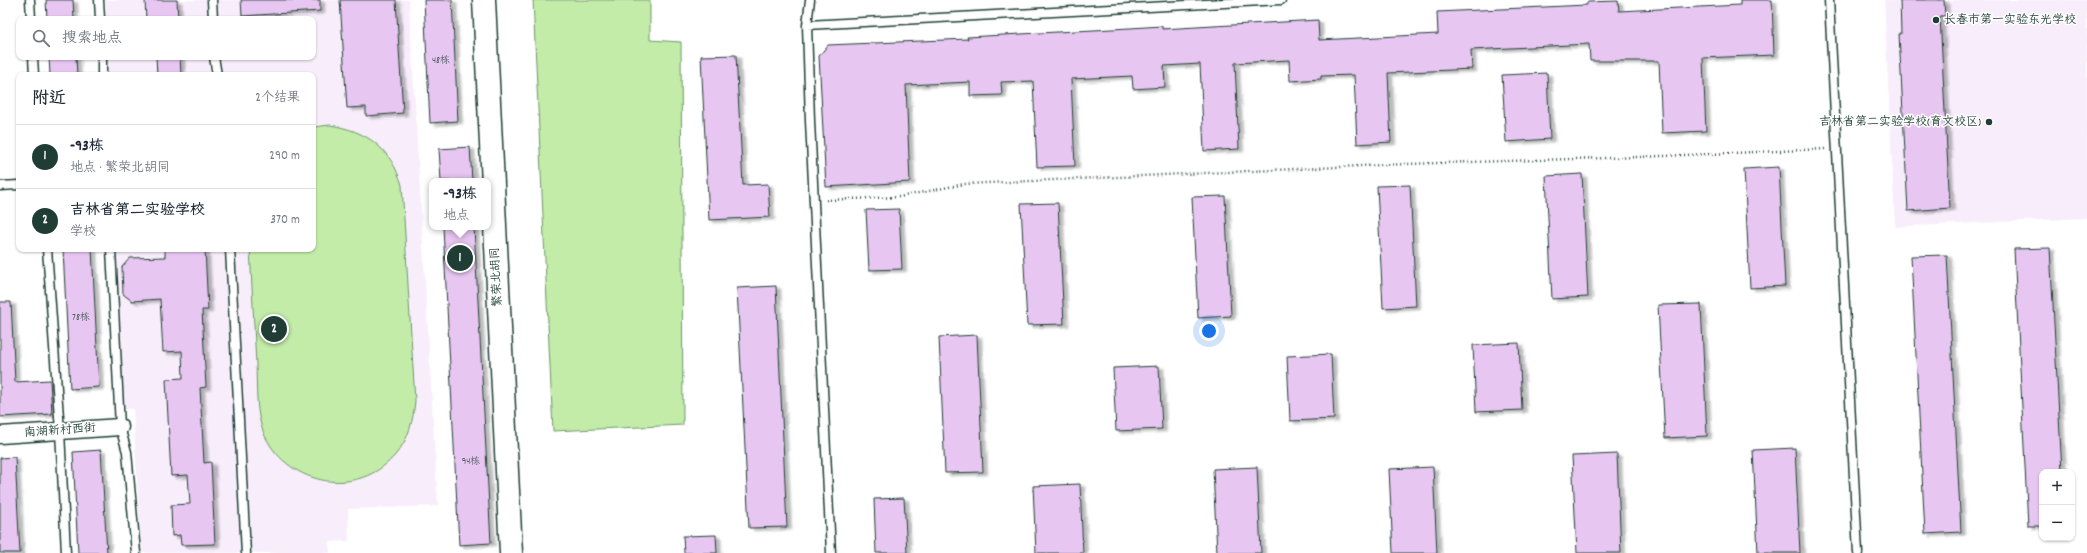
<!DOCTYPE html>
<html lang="zh">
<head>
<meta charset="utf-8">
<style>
	:root { --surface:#fff; --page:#f2f2f3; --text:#1f2937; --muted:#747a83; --line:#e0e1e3; --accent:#1f3d34 }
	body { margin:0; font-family:Dekko,"LXGW WenKai TC",sans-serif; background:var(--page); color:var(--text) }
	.controls { position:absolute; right:12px; bottom:12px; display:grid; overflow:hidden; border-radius:8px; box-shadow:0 1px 3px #0004 }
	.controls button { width:36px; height:36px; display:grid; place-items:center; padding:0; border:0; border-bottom:1px solid var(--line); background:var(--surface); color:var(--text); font:20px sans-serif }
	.you { position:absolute; left:1209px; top:331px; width:14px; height:14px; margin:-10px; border:3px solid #fff; border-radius:50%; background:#1a73e8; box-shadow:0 0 0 6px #1a73e833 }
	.badge { display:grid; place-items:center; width:26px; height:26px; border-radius:50%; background:var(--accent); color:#fff; font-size:13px; font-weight:700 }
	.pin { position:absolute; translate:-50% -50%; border:2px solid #fff; box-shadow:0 1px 4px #0006 }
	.popup { position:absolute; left:429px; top:178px; width:62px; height:52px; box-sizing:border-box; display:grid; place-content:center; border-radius:8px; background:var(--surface); filter:drop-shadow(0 1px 3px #0005); font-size:13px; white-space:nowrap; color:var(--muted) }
	.popup b { font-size:15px; color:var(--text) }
	.popup::after { content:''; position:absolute; left:50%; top:100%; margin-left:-8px; border:8px solid transparent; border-top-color:var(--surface) }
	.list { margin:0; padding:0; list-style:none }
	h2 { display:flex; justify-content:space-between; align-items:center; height:52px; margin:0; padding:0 16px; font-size:17px }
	h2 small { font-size:13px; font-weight:400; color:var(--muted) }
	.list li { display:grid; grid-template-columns:26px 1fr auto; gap:12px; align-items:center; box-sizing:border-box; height:64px; padding:0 16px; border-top:1px solid var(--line) }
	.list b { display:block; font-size:15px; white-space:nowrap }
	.list p { margin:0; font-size:13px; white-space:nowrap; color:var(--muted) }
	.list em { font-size:13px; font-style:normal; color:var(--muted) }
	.icon { flex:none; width:22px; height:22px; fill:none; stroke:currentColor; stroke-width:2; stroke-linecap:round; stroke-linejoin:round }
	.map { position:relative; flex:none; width:2087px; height:553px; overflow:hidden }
	.search { position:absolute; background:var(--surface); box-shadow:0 1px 3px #0004; left:16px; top:16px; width:300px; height:44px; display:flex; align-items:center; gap:10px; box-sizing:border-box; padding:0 14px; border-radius:8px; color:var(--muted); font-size:15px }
	.panel { position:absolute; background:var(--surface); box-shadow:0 1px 3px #0004; left:16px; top:72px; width:300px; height:180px; border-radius:8px }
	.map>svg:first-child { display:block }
</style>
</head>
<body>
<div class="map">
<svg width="2087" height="553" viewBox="0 0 2087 553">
	<defs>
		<filter id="shadow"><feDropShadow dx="4.5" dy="2.5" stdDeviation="1" flood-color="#0004"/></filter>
	</defs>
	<rect width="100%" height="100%" fill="#fff"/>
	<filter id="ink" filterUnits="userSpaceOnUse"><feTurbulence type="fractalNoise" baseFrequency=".025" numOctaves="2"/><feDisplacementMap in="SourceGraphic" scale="8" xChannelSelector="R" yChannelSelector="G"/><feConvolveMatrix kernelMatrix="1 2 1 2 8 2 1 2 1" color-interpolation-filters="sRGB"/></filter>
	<g filter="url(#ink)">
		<path fill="#f8eefb" d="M106 0H409L438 506 348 509 349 541 329 542 330 553H141L133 409H123L116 249H313V75H108L107 57H313V19H106Z
			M1884 0H2087V218L1895 227Z"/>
		<path fill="#c2eca8" stroke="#70946e" d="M533 0H650V40L681 42 683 425 553 431Z
			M330 125C368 131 391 149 402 185L415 401C413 421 409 439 396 454 359 499 289 486 265 436 255 415 257 387 256 364 254 326 252 287 250 249H313V127Z"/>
		<path fill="#e8c6f2" stroke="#1f3d34" filter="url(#shadow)" d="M46 0H73L74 19H47Z
			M145 0H177L178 19H146Z
			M241 0H320V11L242 16Z
			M340 0H396L403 113 366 116V107L347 108Z
			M424 0H452L458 121 430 123Z
			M1740 0H1772L1774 55 1703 58 1706 131 1662 133 1659 61H1590L1589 44 1471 50 1472 69 1388 73 1391 142 1357 144 1354 75 1321 76V79L1290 81 1289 60 1235 63 1239 149 1204 151 1200 64 1164 66 1165 87 1133 89 1132 76 1071 79 1075 166 1037 167 1033 81 1001 82 1002 95 970 96V82L906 85 910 182 826 187 819 56 828 45 968 39 967 37 1130 28 1162 26V29L1318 20 1319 40 1438 34 1437 12 1587 5V2L1618 1 1619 11 1740 5Z
			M1900 0H1944L1945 16H1940L1950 208 1908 211 1899 34H1901Z
			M736 55 743 185 768 184 770 217 709 220 701 56Z
			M49 57H76L77 75H50Z
			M156 57H180L181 75H157Z
			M1547 73 1550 139 1506 142 1502 75Z
			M470 147 472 181H441L439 149Z
			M1779 167 1785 286 1750 288 1744 169Z
			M1582 174 1588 297 1552 299 1546 176Z
			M1410 185 1416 306 1383 308 1377 186Z
			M1225 196 1231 316 1198 318 1192 197Z
			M1058 203 1064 324 1027 325 1021 204Z
			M899 209 902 269 869 270 866 210Z
			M443 227H474L491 543 459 545Z
			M2050 248 2062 472H2042V526H2028L2014 249Z
			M63 249H92L99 387 70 389Z
			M165 249H205L208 310H202L206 387 200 388 204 463 211 462 215 544 181 545 180 535 172 536 171 505 190 504 188 475 171 476 166 379 183 378 182 351 163 352 160 299 132 301 123 294 122 267 130 258 165 257Z
			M1947 255 1961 532 1925 534 1911 256Z
			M776 286 787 527 749 528 737 288Z
			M0 302H11L15 382 50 380 52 414 0 417Z
			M1701 304 1707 436 1665 438 1658 305Z
			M977 335 983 472 945 473 939 337Z
			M1519 343 1522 410 1476 412 1473 345Z
			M1331 354 1334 419 1290 421 1287 356Z
			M1159 366 1162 429 1116 431 1113 368Z
			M1795 448 1800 553H1758L1753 450Z
			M101 450 107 553H78L73 452Z
			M1617 454 1621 553H1577L1572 456Z
			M15 457 20 553H0V458Z
			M1257 467 1261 553H1217L1213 469Z
			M1433 467 1437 553H1393L1389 469Z
			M1080 484 1083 553H1036L1033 486Z
			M904 498 907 553H876L874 499Z
			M716 535 717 553H684L683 536Z"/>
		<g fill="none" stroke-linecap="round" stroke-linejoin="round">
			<defs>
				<path id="lane" d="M30 0 31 19
					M99 0 100 19
					M212 0 213 19
					M810 0 807 25 810 121 831 553
					M1829 0 1858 553
					M807 25 1281 0
					M33 57 34 75
					M102 57V75
					M214 57 217 75
					M0 186 19 185
					M47 249 60 431 66 553
					M111 249 120 427 127 452 136 553
					M230 249 246 553"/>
				<path id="street" d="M0 435 120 427"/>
				<path id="secondary" d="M484 0 511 553"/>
			</defs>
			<use href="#lane" stroke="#1f3d34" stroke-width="11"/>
			<use href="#street" stroke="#1f3d34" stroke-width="19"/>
			<use href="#secondary" stroke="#1f3d34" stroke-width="25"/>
			<path stroke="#1f3d34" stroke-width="2.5" stroke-dasharray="1 3" stroke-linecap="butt" d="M826 200 899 197 964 184 1405 164 1639 157 1825 149"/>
			<use href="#lane" stroke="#fff" stroke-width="8"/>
			<use href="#street" stroke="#fff" stroke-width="16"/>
			<use href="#secondary" stroke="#fff" stroke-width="22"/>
		</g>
	</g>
	<g fill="#1f3d34" stroke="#fff" stroke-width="1.5">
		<circle cx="1936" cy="20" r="4"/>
		<circle cx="1989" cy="122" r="4"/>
	</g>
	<g text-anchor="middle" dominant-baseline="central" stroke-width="3" stroke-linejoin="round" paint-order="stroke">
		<g font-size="10" fill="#515f64">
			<text x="441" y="61">48栋</text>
			<text x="81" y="318">78栋</text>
			<text x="471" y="462">94栋</text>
		</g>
		<g font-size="12" fill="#1f3d34" stroke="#fff" text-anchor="start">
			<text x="1944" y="20">长春市第一实验东光学校</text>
			<text x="1981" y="122" text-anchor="end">吉林省第二实验学校(育文校区)</text>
		</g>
		<g font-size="12" fill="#1f3d34" stroke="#fff">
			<text transform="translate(497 277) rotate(-93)">繁荣北胡同</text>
			<text transform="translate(60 431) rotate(-4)">南湖新村西街</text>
		</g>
	</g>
</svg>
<div class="controls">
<button>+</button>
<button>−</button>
</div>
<div class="you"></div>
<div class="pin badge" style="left:460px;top:258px">1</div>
<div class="popup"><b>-93栋</b>地点</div>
<div class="pin badge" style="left:274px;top:329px">2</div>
<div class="search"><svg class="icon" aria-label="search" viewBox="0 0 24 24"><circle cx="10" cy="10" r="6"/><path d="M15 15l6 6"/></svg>搜索地点</div>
<section class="panel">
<h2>附近<small>2个结果</small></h2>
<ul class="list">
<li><span class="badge">1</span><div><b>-93栋</b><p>地点 · 繁荣北胡同</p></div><em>290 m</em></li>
<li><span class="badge">2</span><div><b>吉林省第二实验学校</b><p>学校</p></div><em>370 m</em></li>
</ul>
</section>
</div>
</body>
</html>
